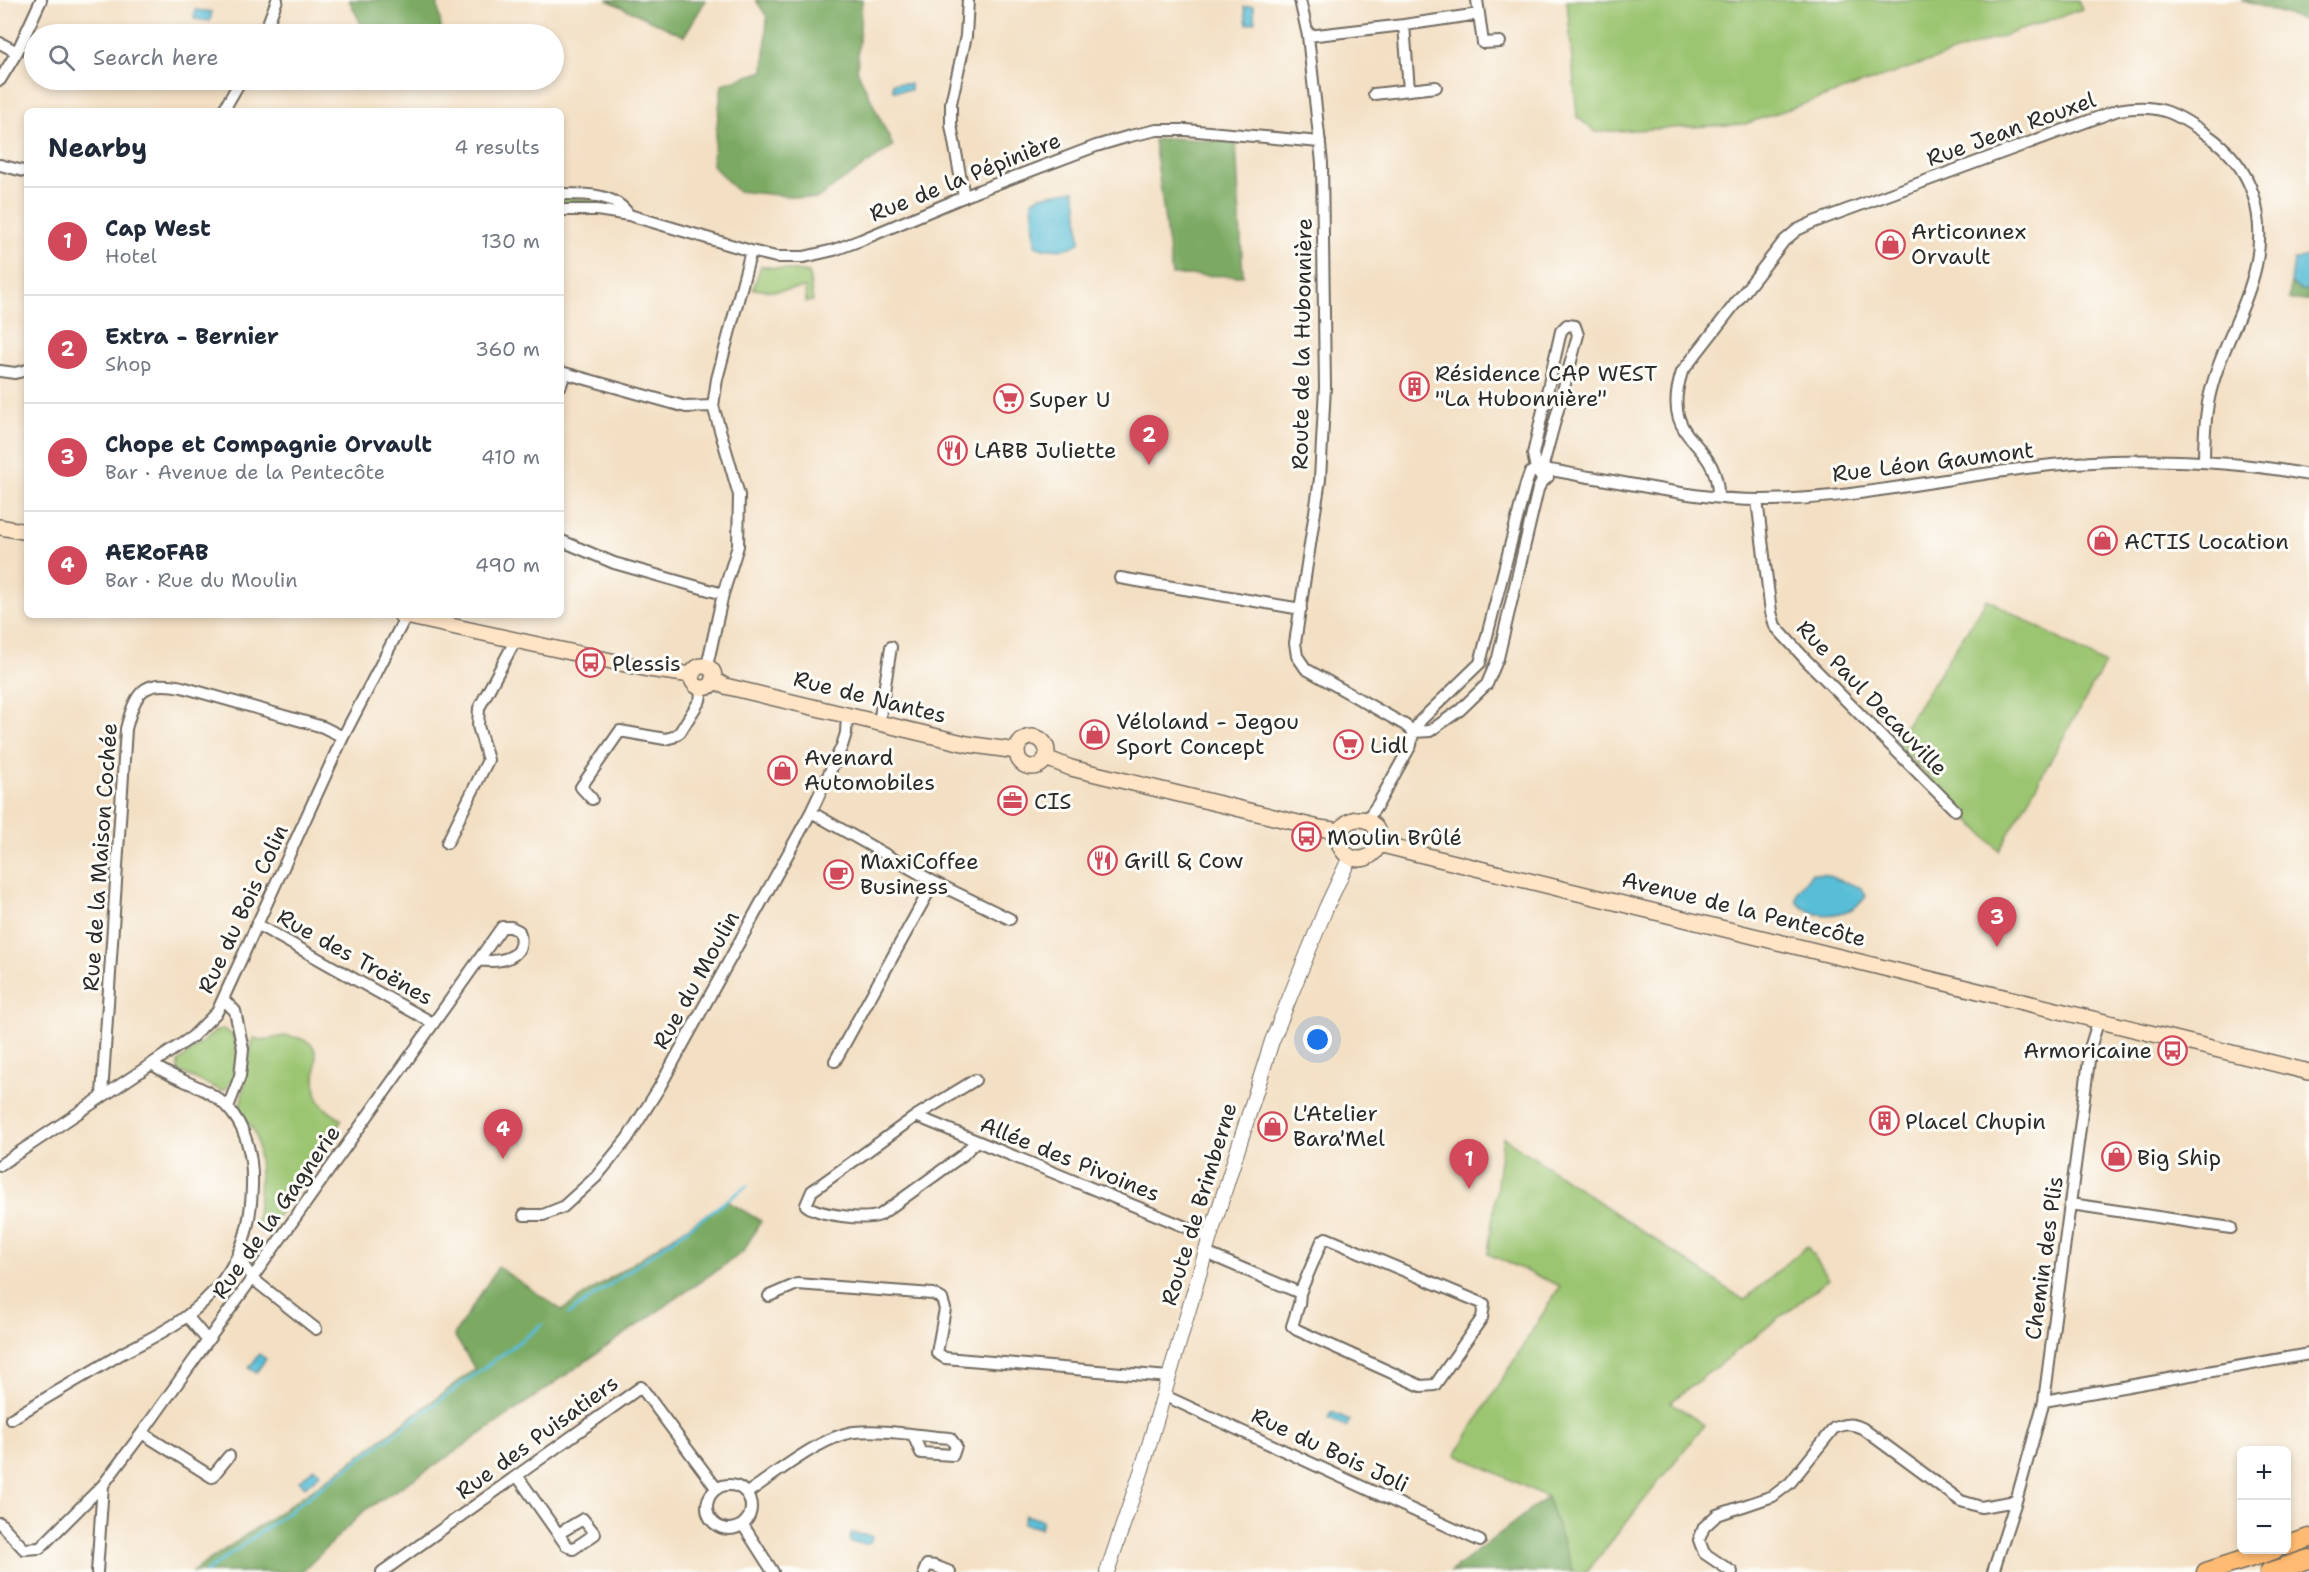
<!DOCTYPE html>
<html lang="en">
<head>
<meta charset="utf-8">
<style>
	:root { --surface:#fff; --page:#f2f2f3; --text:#1f2937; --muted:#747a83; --line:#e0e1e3; --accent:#d1495b }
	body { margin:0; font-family:"Shantell Sans",sans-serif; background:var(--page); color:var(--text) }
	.controls { position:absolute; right:18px; bottom:18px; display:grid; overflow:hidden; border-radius:9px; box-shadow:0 3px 9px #0003 }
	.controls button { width:54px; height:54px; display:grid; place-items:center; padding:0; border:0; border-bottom:2px solid var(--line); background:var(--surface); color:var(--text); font:30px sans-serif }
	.you { position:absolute; left:1318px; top:1040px; width:21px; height:21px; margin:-15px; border:4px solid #fff; border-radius:50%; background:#1a73e8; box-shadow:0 0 0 9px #1a73e833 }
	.badge { display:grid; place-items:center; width:39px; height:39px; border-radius:50%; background:var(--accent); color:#fff; font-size:20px; font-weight:700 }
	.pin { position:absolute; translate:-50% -50px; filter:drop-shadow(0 2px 3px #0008) }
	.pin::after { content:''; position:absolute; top:32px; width:21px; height:18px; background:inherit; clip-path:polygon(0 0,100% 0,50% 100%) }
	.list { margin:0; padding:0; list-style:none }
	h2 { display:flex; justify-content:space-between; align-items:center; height:78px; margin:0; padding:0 24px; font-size:26px }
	h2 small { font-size:20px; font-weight:400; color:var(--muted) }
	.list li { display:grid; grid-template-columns:39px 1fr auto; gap:18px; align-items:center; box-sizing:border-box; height:108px; padding:0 24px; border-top:2px solid var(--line) }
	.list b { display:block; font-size:22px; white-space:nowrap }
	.list p { margin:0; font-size:20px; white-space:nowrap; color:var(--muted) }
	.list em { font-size:20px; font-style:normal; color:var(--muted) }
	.icon { flex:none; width:33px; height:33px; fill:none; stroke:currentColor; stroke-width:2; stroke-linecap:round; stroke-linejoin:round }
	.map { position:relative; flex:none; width:2309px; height:1572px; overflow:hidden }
	.search { position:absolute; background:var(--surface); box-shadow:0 3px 9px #0003; left:24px; top:24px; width:540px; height:66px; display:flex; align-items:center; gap:15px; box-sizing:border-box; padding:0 21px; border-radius:33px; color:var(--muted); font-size:22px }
	.panel { position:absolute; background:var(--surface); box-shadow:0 3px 9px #0003; left:24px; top:108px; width:540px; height:510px; border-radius:9px }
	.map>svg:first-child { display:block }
</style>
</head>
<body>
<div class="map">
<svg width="2309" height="1572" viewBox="0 0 2309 1572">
	<rect width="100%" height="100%" fill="#fdfcf7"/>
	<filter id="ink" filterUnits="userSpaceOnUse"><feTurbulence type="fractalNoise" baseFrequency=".0167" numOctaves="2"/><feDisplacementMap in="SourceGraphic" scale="12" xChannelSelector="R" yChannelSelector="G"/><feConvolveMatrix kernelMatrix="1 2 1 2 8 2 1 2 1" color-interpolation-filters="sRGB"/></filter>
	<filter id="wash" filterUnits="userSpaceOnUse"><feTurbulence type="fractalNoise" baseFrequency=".008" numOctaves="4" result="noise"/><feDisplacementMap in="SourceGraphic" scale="24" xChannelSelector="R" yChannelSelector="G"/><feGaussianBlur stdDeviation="1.35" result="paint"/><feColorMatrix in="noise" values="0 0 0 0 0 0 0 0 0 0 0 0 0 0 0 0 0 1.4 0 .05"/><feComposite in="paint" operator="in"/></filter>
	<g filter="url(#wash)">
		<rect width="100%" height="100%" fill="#f3dfc3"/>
		<path fill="#9bc571" stroke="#63784e" stroke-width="1.5" d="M1567 0H2077L2082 9 1745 124 1596 132 1577 117Z
			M573 198 599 200 612 206 594 203 561 204V199Z
			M761 266 809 273 813 301 806 302 805 288 775 291 753 289Z
			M1987 599 2105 664 1999 851 1895 742Z
			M223 1029 233 1035C239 1053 241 1081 222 1091L178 1071V1062L217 1030Z
			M286 1036C331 1040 311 1064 316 1092 318 1105 332 1114 342 1120L265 1235 255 1227C260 1201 262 1162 256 1136 254 1126 243 1121 240 1107L253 1038 262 1040Z
			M1503 1137 1744 1300 1807 1246 1829 1279 1671 1402 1704 1425 1587 1572H1573L1547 1497 1456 1454 1560 1286 1488 1254Z"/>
		<path fill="#7caa63" stroke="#546a47" stroke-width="1.5" d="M349 0H437L442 34H366Z
			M607 0H706L684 36Z
			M756 0H862L857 70 893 146 816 199 737 191 712 165 722 84 764 71 767 17Z
			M2241 0H2309V22Z
			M1169 138 1236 142 1243 276 1172 275 1154 140Z
			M2291 283 2300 290H2309V300H2289Z
			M727 1201 761 1221 743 1252 442 1461 365 1510 302 1572H192L335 1474 475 1369 454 1335 498 1267 562 1310Z
			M1547 1497 1573 1572H1450Z"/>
		<path fill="#58bdd6" stroke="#427480" stroke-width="1.5" d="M1253 6 1255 22 1247 24 1244 7Z
			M195 10 212 12 210 21 194 19Z
			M893 83 910 84 911 90 893 91Z
			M1074 190 1077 202 1080 242C1070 251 1047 251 1035 245L1032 201 1040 196Z
			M2309 255V290H2300L2291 283 2294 260Z
			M1812 873 1823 874 1862 888 1866 896C1857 911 1835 917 1817 914 1809 913 1802 906 1796 901L1797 892Z
			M259 1354 266 1359 256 1373 249 1368Z
			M1332 1412 1350 1420 1346 1427 1329 1419Z
			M314 1468 321 1473 305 1487 299 1481Z
			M1025 1515 1042 1520 1040 1528 1023 1524Z
			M851 1533 872 1536 871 1542 868 1544 850 1542Z"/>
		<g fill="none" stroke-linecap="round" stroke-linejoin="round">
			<path stroke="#58bdd6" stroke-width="3" d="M569 1314 747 1186
				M206 1572 542 1325"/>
		</g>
	</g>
	<g filter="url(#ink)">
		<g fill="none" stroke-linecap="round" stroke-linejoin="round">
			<defs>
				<path id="minor" d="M1300 0 1308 36 1322 163 1325 387 1320 479 1295 643 1297 656 1306 669 1405 725 1413 732
					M1479 14 1483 43 1500 42
					M1404 25 1409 90
					M264 34 277 0
					M1308 36 1404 25 1479 14 1477 0
					M0 43 17 52
					M0 80 17 52 41 0
					M1374 94 1436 87
					M223 111 241 80
					M0 165 27 172
					M561 194C585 194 615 193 629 215
					M964 197 951 125V103L966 36 968 0
					M561 210H597L629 215 751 251 776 257H804L834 250 861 240 980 190 1096 146 1130 136 1157 130H1186L1320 142
					M1567 325 1575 326 1578 335 1542 469 1543 481 1536 469 1533 454 1561 331Z
					M0 371 15 373 27 370
					M561 372 686 407 713 406
					M561 385 565 373
					M1718 497C1719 437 1658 445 1682 372L1784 241 1797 230 1814 222 2118 110C2157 103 2175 112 2206 134 2228 149 2245 169 2253 194 2278 274 2222 329 2208 403 2205 422 2204 443 2204 462
					M1757 500 1771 612 1775 626 1807 661 1955 810
					M562 541 614 563 723 594
					M1120 578 1301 609
					M707 666 723 594 738 546 739 495 713 406 717 379 751 251
					M879 723 891 647
					M1413 732 1430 731 1460 710 1487 684 1498 658 1538 489 1541 483 1548 477
					M592 799 581 787 620 731 665 739 673 737 680 732 700 700 702 688
					M811 812 934 882 835 1061
					M1366 821 1378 804 1411 745 1413 732 1421 720 1480 663 1526 484 1530 473 1536 469C1547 468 1576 475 1589 477 1645 486 1703 500 1760 500 1865 500 1969 471 2074 463 2153 458 2232 460 2309 475
					M447 843 488 760 478 726 479 708 515 641
					M934 882 1010 919
					M258 925 433 1023
					M223 999 235 1011 243 1049 240 1076 228 1107
					M975 1080 916 1116 812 1191 806 1205C818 1215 865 1221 880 1215L963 1155 976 1141
					M102 1095 126 729C136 692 142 679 182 687L323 727 343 737
					M916 1116 1210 1237
					M0 1165 192 1037 217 1012 343 737 406 616
					M2071 1204 2231 1228
					M524 1215H543L563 1207 596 1177 627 1139 659 1088 811 812 842 746 846 733 847 715
					M1326 1238 1484 1304 1482 1318 1435 1385 1421 1386 1297 1330 1292 1326 1299 1304 1300 1293 1322 1241Z
					M1206 1253 1300 1293
					M237 1260 244 1266 253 1279 316 1329
					M769 1296 797 1284 933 1294 942 1299 945 1309 937 1353 945 1358 1169 1377
					M187 1316 208 1341
					M1163 1395 1480 1541
					M2044 1401 2309 1354
					M11 1419C47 1397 84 1376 121 1354 143 1342 168 1331 188 1315 232 1281 251 1241 252 1186 253 1158 247 1127 226 1106 206 1085 175 1081 152 1064
					M142 1433 212 1477 229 1456
					M518 1477 566 1545 573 1549 595 1534 583 1519 558 1534
					M707 1507a22 22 0 1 1 44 0a22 22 0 1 1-44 0Z
					M747 1493C774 1475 822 1436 854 1432 885 1429 919 1436 950 1438L956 1446 953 1455 921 1453 913 1435
					M0 1523 24 1549 40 1548 103 1485 142 1433 502 927H511L519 931C528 959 499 963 479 960
					M743 1525 773 1572
					M97 1572 103 1485
					M382 1572 641 1387 717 1489
					M924 1572 927 1565 935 1566 950 1572
					M1732 1572 1704 1553 1699 1540 1704 1527 1717 1515 1773 1496 1790 1483 1834 1428C1845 1424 1851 1423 1862 1428L1961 1501 1981 1507 2016 1501
					M1993 1572 2016 1501 2044 1401 2091 1045 2099 1019"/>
				<path id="tertiary" d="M1107 1572 1142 1469 1210 1237 1272 1041 1326 908 1350 857"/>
				<path id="secondary" d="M0 527 27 532
					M401 615 648 669 692 675
					M692 677a11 11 0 1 1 22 0a11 11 0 1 1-22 0Z
					M714 680 725 686 967 744 1017 751
					M1017 752a15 15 0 1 1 30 0a15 15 0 1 1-30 0Z
					M1046 758 1071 768 1319 828 1341 831
					M1339 839a20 20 0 1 1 40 0a20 20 0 1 1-40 0Z
					M1378 844 2309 1072"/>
				<path id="trunk" d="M2286 1546 2309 1538
					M2206 1572 2274 1550
					M2269 1572 2309 1559"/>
			</defs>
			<use href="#minor" stroke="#716a60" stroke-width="14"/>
			<use href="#tertiary" stroke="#716a60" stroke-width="16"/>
			<use href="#secondary" stroke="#716a60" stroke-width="18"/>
			<use href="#trunk" stroke="#716a60" stroke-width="21"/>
			<use href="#minor" stroke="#fff" stroke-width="10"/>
			<use href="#tertiary" stroke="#fff" stroke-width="14"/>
			<use href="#secondary" stroke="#ffe4c6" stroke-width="15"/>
			<use href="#trunk" stroke="#ffbb71" stroke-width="18"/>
		</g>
	</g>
	<defs>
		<symbol id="shop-ring" viewBox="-11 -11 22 22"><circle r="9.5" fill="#fdfcf7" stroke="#d1495b" stroke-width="1.5"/><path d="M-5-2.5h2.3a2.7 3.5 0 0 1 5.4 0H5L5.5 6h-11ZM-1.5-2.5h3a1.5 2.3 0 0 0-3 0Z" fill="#d1495b"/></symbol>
		<symbol id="building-ring" viewBox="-11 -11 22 22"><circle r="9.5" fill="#fdfcf7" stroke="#d1495b" stroke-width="1.5"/><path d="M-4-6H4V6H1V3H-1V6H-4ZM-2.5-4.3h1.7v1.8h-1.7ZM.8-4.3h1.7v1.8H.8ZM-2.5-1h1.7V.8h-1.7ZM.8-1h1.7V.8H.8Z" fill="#d1495b"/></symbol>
		<symbol id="supermarket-ring" viewBox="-11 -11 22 22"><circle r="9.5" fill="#fdfcf7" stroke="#d1495b" stroke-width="1.5"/><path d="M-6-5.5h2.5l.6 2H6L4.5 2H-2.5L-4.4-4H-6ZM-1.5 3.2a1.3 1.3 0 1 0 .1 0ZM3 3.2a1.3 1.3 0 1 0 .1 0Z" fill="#d1495b"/></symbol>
		<symbol id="restaurant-ring" viewBox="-11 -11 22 22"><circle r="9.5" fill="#fdfcf7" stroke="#d1495b" stroke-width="1.5"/><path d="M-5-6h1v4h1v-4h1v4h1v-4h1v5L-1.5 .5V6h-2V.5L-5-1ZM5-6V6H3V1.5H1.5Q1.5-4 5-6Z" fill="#d1495b"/></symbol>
		<symbol id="bus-ring" viewBox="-11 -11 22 22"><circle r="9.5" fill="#fdfcf7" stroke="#d1495b" stroke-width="1.5"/><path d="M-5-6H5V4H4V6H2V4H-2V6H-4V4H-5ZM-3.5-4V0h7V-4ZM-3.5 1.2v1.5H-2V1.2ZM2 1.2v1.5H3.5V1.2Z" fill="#d1495b"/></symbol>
		<symbol id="office-ring" viewBox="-11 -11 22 22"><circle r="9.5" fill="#fdfcf7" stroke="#d1495b" stroke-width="1.5"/><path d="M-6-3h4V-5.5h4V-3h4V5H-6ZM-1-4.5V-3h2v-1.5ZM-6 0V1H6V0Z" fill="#d1495b"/></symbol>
		<symbol id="cafe-ring" viewBox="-11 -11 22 22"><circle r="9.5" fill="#fdfcf7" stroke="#d1495b" stroke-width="1.5"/><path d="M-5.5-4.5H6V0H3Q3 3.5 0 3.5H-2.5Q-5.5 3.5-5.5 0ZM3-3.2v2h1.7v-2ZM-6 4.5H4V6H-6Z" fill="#d1495b"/></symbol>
	</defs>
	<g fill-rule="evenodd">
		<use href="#shop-ring" x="1874" y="228" width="33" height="33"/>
		<use href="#building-ring" x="1398" y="370" width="33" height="33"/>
		<use href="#supermarket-ring" x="992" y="382" width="33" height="33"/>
		<use href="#restaurant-ring" x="936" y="434" width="33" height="33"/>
		<use href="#shop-ring" x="2086" y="524" width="33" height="33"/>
		<use href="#bus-ring" x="574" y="646" width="33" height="33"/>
		<use href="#shop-ring" x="1078" y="718" width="33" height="33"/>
		<use href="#supermarket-ring" x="1332" y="728" width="33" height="33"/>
		<use href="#shop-ring" x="766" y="754" width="33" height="33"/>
		<use href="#office-ring" x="996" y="784" width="33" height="33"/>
		<use href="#bus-ring" x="1290" y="820" width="33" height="33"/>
		<use href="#restaurant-ring" x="1086" y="844" width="33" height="33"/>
		<use href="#cafe-ring" x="822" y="858" width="33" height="33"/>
		<use href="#bus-ring" x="2156" y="1034" width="33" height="33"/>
		<use href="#building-ring" x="1868" y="1104" width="33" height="33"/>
		<use href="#shop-ring" x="1256" y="1110" width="33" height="33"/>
		<use href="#shop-ring" x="2100" y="1140" width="33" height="33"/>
	</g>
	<g text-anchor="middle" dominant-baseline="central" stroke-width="6" stroke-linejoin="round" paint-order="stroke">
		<g font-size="22" fill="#2b2b2b" stroke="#fdfcf7">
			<text transform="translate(2011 129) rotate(-20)">Rue Jean Rouxel</text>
			<text transform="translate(965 177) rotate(-22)">Rue de la Pépinière</text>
			<text transform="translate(1302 344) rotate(-89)">Route de la Hubonnière</text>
			<text transform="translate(1933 462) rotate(-7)">Rue Léon Gaumont</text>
			<text transform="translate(870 697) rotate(14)">Rue de Nantes</text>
			<text transform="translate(1872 698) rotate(46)">Rue Paul Decauville</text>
			<text transform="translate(100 857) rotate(-86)">Rue de la Maison Cochée</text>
			<text transform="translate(243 909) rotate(-65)">Rue du Bois Colin</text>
			<text transform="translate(1744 909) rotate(14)">Avenue de la Pentecôte</text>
			<text transform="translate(355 957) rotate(29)">Rue des Troënes</text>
			<text transform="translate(696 980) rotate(-61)">Rue du Moulin</text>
			<text transform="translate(1070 1159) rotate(22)">Allée des Pivoines</text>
			<text transform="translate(1199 1204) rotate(-73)">Route de Brimberne</text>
			<text transform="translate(276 1212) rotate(-55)">Rue de la Gagnerie</text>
			<text transform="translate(2044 1258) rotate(-82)">Chemin des Plis</text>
			<text transform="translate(537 1437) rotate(-36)">Rue des Puisatiers</text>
			<text transform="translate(1330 1450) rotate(25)">Rue du Bois Joli</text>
		</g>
		<g font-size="22" fill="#2b2b2b" stroke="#fdfcf7" text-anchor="start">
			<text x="1911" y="231">Articonnex<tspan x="1911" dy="25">Orvault</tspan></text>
			<text x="1435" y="373">Résidence CAP WEST<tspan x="1435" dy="25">"La Hubonnière"</tspan></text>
			<text x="1029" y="399">Super U</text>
			<text x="974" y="450">LABB Juliette</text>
			<text x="2124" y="541">ACTIS Location</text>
			<text x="612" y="663">Plessis</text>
			<text x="1116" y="721">Véloland - Jegou<tspan x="1116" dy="25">Sport Concept</tspan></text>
			<text x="1370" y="745">Lidl</text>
			<text x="804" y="757">Avenard<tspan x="804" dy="25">Automobiles</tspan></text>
			<text x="1034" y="801">CIS</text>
			<text x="1327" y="837">Moulin Brûlé</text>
			<text x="1124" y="860">Grill &amp; Cow</text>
			<text x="860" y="861">MaxiCoffee<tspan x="860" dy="25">Business</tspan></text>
			<text x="2152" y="1050" text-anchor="end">Armoricaine</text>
			<text x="1293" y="1113">L'Atelier<tspan x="1293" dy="25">Bara'Mel</tspan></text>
			<text x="1905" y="1121">Placel Chupin</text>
			<text x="2137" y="1157">Big Ship</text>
		</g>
	</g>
</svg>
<div class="controls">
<button>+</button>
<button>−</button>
</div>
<div class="you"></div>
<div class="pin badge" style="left:1469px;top:1189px">1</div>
<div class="pin badge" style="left:1149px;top:465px">2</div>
<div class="pin badge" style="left:1997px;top:947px">3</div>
<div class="pin badge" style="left:503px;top:1159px">4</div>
<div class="search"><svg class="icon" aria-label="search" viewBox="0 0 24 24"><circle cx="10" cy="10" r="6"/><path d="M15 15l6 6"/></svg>Search here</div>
<section class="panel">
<h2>Nearby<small>4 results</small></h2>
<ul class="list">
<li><span class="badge">1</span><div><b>Cap West</b><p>Hotel</p></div><em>130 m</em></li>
<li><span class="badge">2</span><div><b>Extra - Bernier</b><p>Shop</p></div><em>360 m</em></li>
<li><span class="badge">3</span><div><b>Chope et Compagnie Orvault</b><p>Bar · Avenue de la Pentecôte</p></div><em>410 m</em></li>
<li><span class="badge">4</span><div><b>AERoFAB</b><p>Bar · Rue du Moulin</p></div><em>490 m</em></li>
</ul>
</section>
</div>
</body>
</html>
